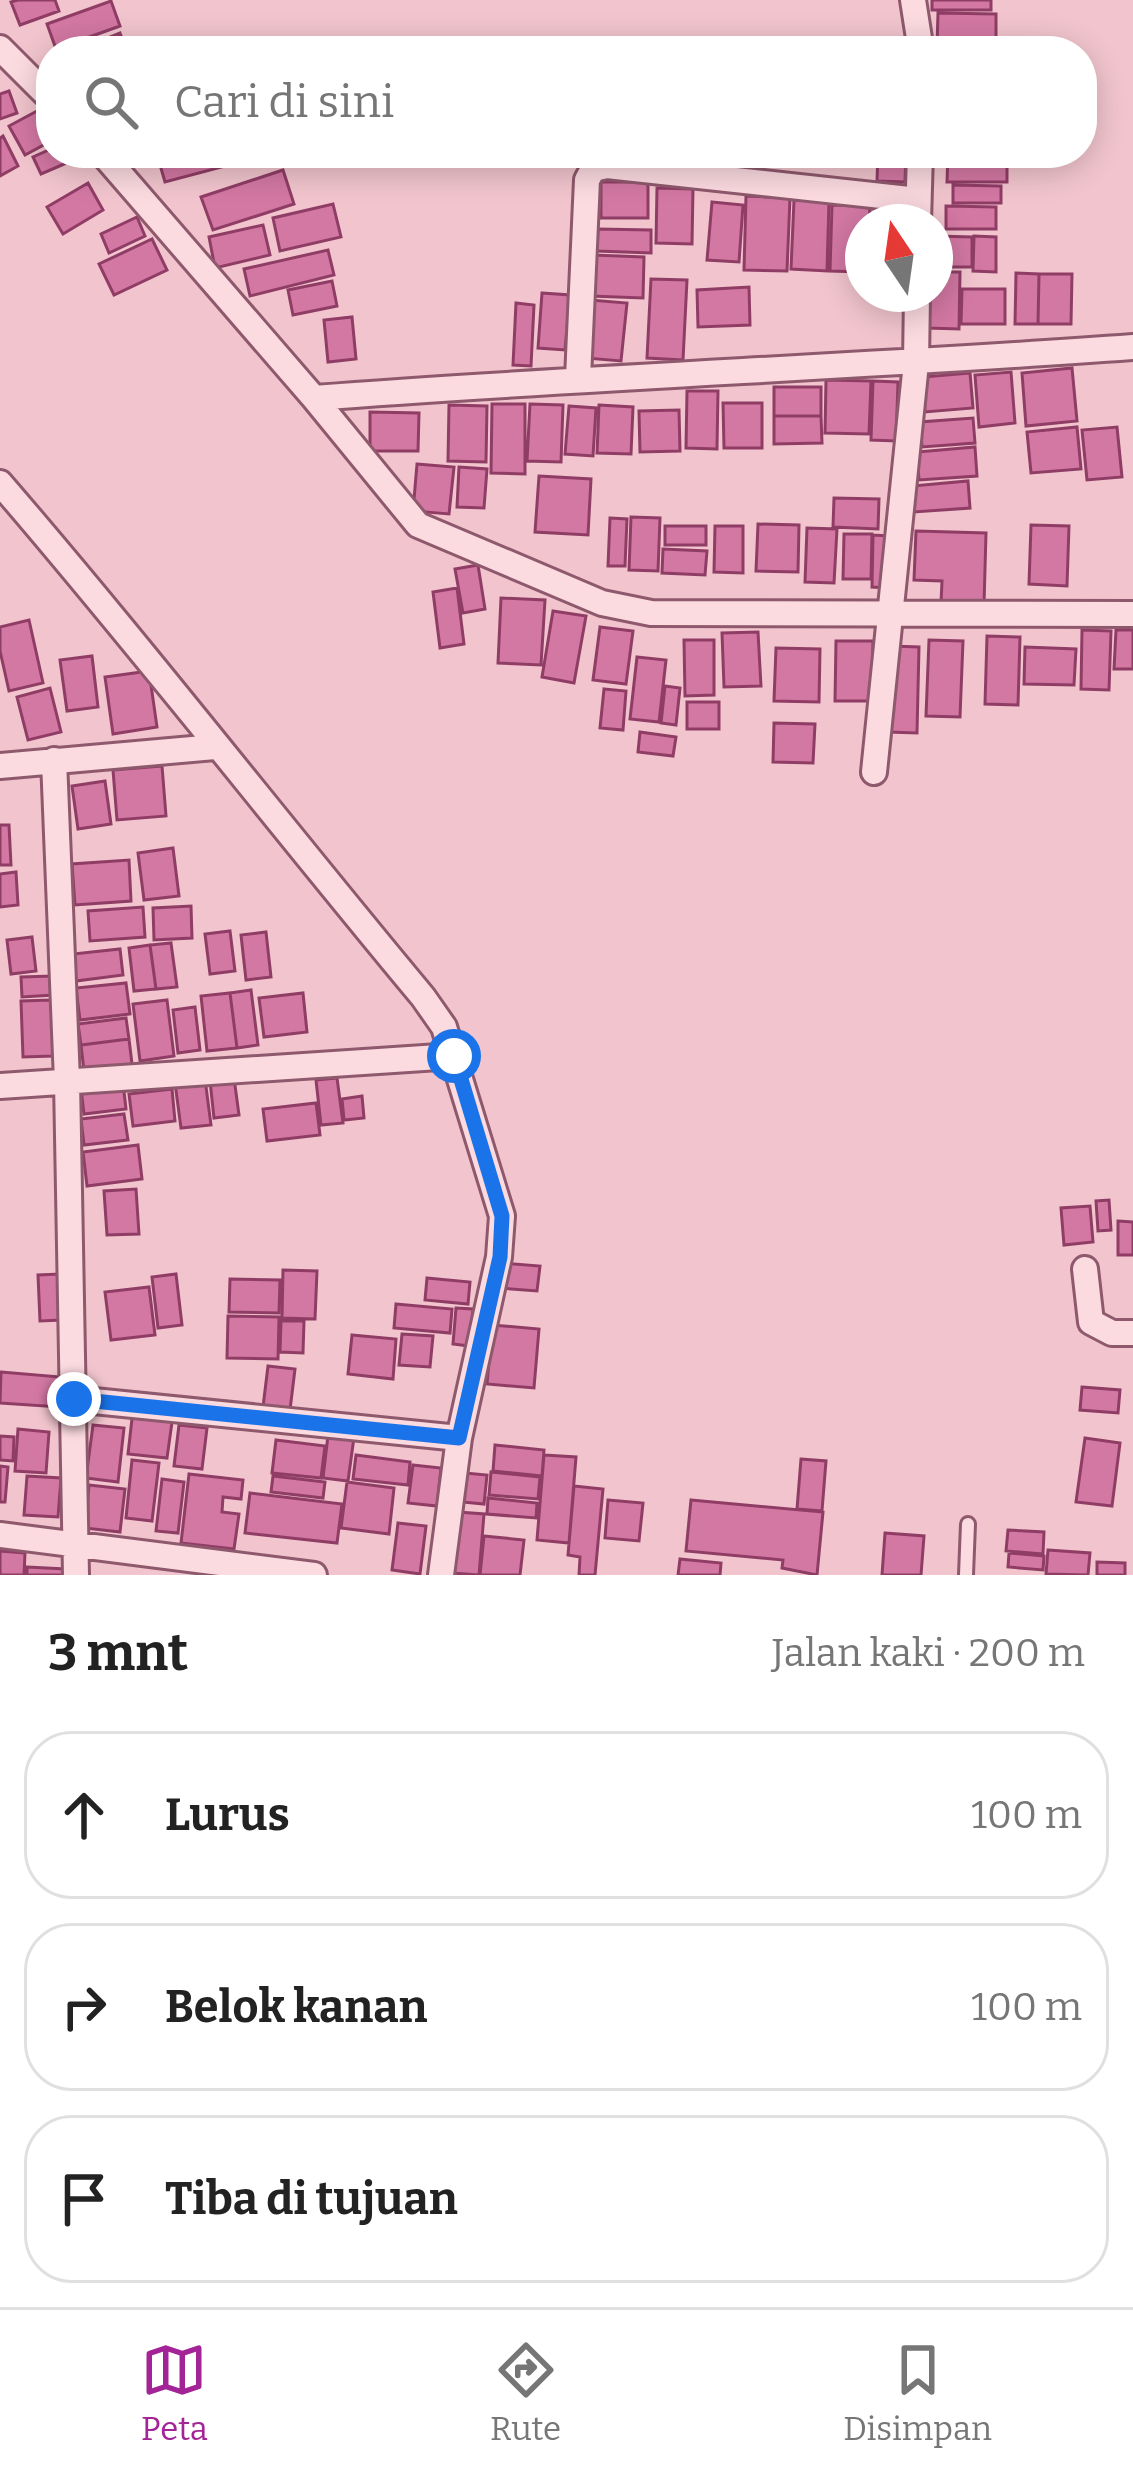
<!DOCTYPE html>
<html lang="id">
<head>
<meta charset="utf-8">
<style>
	:root { --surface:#fff; --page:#f6f6f6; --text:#222; --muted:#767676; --line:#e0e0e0; --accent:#a32496 }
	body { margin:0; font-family:Bitter,serif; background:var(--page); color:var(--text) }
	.compass { position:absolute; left:845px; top:204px; width:108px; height:108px; border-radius:50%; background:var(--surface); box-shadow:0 6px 30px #0003; rotate:347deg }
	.stop { position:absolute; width:36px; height:36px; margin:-27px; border:9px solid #1a73e8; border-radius:50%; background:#fff }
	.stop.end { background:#1a73e8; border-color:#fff; box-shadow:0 3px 12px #0008 }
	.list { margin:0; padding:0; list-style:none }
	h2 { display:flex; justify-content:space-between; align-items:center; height:156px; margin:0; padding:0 48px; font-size:51px }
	h2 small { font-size:39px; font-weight:400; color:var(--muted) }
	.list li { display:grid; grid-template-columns:78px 1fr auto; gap:36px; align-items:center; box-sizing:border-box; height:168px; margin:0 24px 24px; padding:0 24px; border:3px solid var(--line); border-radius:48px }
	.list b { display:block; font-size:45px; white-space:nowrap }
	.list em { font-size:39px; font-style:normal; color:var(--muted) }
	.icon { flex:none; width:66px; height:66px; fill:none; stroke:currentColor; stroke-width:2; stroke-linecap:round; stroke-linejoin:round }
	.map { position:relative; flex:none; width:1133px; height:1575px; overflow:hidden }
	.search { position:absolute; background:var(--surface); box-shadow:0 6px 30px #0003; left:36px; right:36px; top:36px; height:132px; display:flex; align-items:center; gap:30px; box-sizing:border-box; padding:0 42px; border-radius:48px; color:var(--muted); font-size:45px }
	.sheet { height:732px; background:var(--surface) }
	nav { display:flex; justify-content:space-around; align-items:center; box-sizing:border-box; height:168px; border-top:3px solid var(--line); background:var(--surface); font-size:33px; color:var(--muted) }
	nav a { display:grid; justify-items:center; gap:6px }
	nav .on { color:var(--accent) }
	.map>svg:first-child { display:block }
</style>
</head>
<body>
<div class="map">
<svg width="1133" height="1575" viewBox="0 0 1133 1575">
	<rect width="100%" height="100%" fill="#f2c5ce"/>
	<path fill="#d378a3" stroke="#903d66" stroke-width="3" d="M18 0H55L59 11 20 25 11 2Z
		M932 0H991V10H932Z
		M111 1 120 26 56 49 47 24Z
		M938 13 996 14V46H937Z
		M120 33 127 51H76Z
		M9 91 17 113 0 119V94Z
		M37 111 51 141 25 155 9 126Z
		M3 136 18 166 0 176V138Z
		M51 149V153H73L76 159 41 174 33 157Z
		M180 153H230L233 164 165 182 158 158Z
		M722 153H747V170L722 169Z
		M878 153H906L905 182 877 181Z
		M948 153H1007V182H947Z
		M283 170 294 204 213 230 201 197Z
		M601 182H648V218H601Z
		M88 183 103 210 63 234 47 207Z
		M953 185 1001 186V203H953Z
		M657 188 693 189 692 244 656 243Z
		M746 196 790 198 787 271 744 270Z
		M794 200 829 201 827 271 791 269Z
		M712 202 743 205 739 262 707 260Z
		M333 204 341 237 280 251 273 218Z
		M832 205 870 206 869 222H863V272L830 271Z
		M870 206 903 207V222H869Z
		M946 206 996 207V229H946Z
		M137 217 145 236 109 253 101 234Z
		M263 225 270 255 215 268 209 237Z
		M598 229 651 230V253L597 251Z
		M935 236 972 237V267H935Z
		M974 236 996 237V272L973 271Z
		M152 239 167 270 114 295 99 264Z
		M328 250 334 275 250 296 244 269Z
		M592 255 644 257 643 298 591 296Z
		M935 272H960L959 329 928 328V294H935Z
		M1016 273 1039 274 1038 324H1015Z
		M1039 274H1072L1071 324H1038Z
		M651 279 687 280 683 360 647 358Z
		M332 281 337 306 293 315 288 290Z
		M749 287 750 325 698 327 697 290Z
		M962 289H1005V324H961Z
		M542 293 570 295 565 350 538 348Z
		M590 300 627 303 621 361 585 358Z
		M516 303 534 305 531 366 513 365Z
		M352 317 356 359 328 362 324 320Z
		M1072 368 1077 421 1026 426 1022 373Z
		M1011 372 1015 423 979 427 975 375Z
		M970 373 973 408 925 412 923 377Z
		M826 380 871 381 869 434 825 433Z
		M873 381 898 382 896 441 871 440Z
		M774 387H821V416H774Z
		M687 391H718L717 449 686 448Z
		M723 403H762V448H724Z
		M492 404H525V474L491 473Z
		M530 404 563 405 561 462 527 461Z
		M449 405 487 406 486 462 448 461Z
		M599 405 633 407 631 454 597 453Z
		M569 406 596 408 593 456 565 454Z
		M679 410 680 451 640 452 639 411Z
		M370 412 419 413 418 451H370Z
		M774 416H821L822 443 774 444Z
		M973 418 975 443 922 447 920 422Z
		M1077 427 1081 469 1031 473 1027 432Z
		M1117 427 1122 477 1087 480 1082 430Z
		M975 447 977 476 919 480 917 452Z
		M417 464 454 467 449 514 413 511Z
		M459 467 487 469 484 508 457 507Z
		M539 476 591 479 588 535 535 532Z
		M968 481 970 508 914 512 912 486Z
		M834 498 879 499 878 529 833 527Z
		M631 517 660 518 658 571 629 570Z
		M610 518 627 519 625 566H608Z
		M758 524 799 525 798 572 756 571Z
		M1031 525 1069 526 1067 586 1029 584Z
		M665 526H706V545H665Z
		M715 526H743V573L714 572Z
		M807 528 837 529 834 583 805 582Z
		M916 531 986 533 984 605 941 603 942 581 914 580Z
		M844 534H872L871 579H843Z
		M873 535 888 536 886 588 872 587Z
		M663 549 707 551 705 575 662 573Z
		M478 565 485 609 463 613 455 569Z
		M457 588 464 644 440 648 433 592Z
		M501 598 545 600 541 665 498 663Z
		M553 611 586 616 574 683 542 677Z
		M29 620 43 683 9 691 0 651V627Z
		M600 627 633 631 626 684 593 680Z
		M1082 630 1111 631 1109 690 1081 689Z
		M1116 630H1133V669H1114Z
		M758 632 761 686 724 687 722 633Z
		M987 636 1020 637 1018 705 985 704Z
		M684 640H714V695L685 696Z
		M929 640 963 641 960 717 926 716Z
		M836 641H873L872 701H835Z
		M891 646 919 647 917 733 888 732Z
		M1025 647 1076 649 1074 685 1024 684Z
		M776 648 820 649 819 702 774 701Z
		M92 656 98 707 67 711 60 660Z
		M637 657 666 660 659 722 630 719Z
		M149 671 157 727 113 734 105 677Z
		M665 686 680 688 676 725 661 723Z
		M50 688 61 732 28 740 17 697Z
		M604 689 626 691 623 730 600 728Z
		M687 702H719V729H687Z
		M774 723 815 724 813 763 773 762Z
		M640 732 676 737 673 756 638 752Z
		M162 766 166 816 117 820 113 770Z
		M105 781 111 824 78 829 72 786Z
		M0 825H9L11 865H0Z
		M173 848 179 896 144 900 138 853Z
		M129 860 131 901 75 905 72 864Z
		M16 872 18 905 0 907V874Z
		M191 906 192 938 154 940 153 908Z
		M143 907 145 937 90 941 88 911Z
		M230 931 235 971 210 974 205 934Z
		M266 932 271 977 246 980 241 935Z
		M32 937 36 971 11 974 7 940Z
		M171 943 177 987 156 989 150 945Z
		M150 945 156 989 134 991 129 948Z
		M120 949 123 975 76 981 73 954Z
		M53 976 54 995 22 997 21 977Z
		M126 983 130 1014 80 1020 76 988Z
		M251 990 258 1045 237 1048 230 993Z
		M230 993 237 1048 207 1051 201 996Z
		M303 993 307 1032 264 1037 259 998Z
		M51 1000 53 1056 23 1057 21 1001Z
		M167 1000 174 1056 140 1061 133 1004Z
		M195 1007 200 1050 178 1053 173 1010Z
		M126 1018 129 1039 81 1045 78 1024Z
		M129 1039 132 1064 84 1071 81 1045Z
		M234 1078 239 1115 214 1118 210 1081Z
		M337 1078 343 1123 321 1125 316 1080Z
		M205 1079 211 1125 181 1128 175 1083Z
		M123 1083 126 1109 84 1114 81 1089Z
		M172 1089 175 1121 133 1126 129 1094Z
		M362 1096 364 1118 344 1120 342 1099Z
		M316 1103 320 1135 267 1141 263 1109Z
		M124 1114 128 1140 84 1145 81 1119Z
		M138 1145 142 1179 87 1186 83 1152Z
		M136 1189 139 1234 107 1235 104 1191Z
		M1109 1200 1111 1230 1098 1231 1096 1201Z
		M1090 1206 1093 1242 1064 1245 1061 1208Z
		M1118 1221 1133 1222V1255H1118Z
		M502 1263 540 1266 537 1291 499 1288Z
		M283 1270 317 1271 315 1319 282 1318Z
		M60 1274 62 1320 40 1321 38 1275Z
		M176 1274 182 1325 158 1328 152 1277Z
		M427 1278 470 1282 468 1304 425 1300Z
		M230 1279 280 1280 279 1313 229 1312Z
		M149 1287 155 1335 111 1340 105 1292Z
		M396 1304 452 1309 450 1333 394 1328Z
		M456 1308 473 1309 469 1346 453 1344Z
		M228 1316 279 1317 278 1359 227 1358Z
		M281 1321H304L303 1353 280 1352Z
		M492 1325 539 1329 534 1388 487 1384Z
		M402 1334 433 1336 430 1367 399 1365Z
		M352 1335 396 1339 393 1379 348 1374Z
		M268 1366 295 1369 290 1410 263 1407Z
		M1 1372 61 1377 59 1407 0 1403Z
		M1082 1387 1120 1390 1118 1413 1080 1410Z
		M133 1410 173 1415 167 1458 128 1454Z
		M93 1425 124 1428 118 1482 86 1478Z
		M179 1425 207 1428 202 1469 174 1466Z
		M329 1427 355 1430 348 1481 323 1478Z
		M18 1429 49 1432 46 1473 15 1471Z
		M0 1436 14 1437 13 1461 0 1460Z
		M1085 1438 1120 1443 1112 1506 1076 1502Z
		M276 1440 325 1446 321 1478 272 1473Z
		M495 1445 544 1450 542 1476 493 1471Z
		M356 1455 410 1462 408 1485 353 1479Z
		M544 1455 576 1457 569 1543 537 1540Z
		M801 1459 826 1461 822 1511 797 1509Z
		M132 1460 159 1463 152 1521 126 1518Z
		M413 1465 441 1468 437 1506 408 1503Z
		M0 1466 8 1467 5 1502H0Z
		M491 1472 540 1477 538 1499 489 1495Z
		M465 1473 487 1475 484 1504 462 1502Z
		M189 1474 243 1480 241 1499 223 1497 222 1512 239 1514 234 1549 181 1543Z
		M27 1476 61 1478 58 1517 24 1515Z
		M273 1476 325 1482 323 1498 271 1492Z
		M162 1479 184 1482 178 1533 156 1531Z
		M347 1482 394 1488 389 1534 341 1528Z
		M89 1485 125 1489 120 1532 85 1528Z
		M574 1486 603 1489 595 1575H579L580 1557 568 1555Z
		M250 1493 342 1504 337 1543 245 1533Z
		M488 1498 537 1503 536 1518 487 1514Z
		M608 1500 643 1503 639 1541 605 1538Z
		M691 1500 823 1512 817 1575 782 1568 783 1560 686 1551Z
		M458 1512 484 1514 479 1575 452 1573Z
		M398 1523 426 1526 420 1574 392 1570Z
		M1008 1530 1044 1532 1043 1554 1006 1551Z
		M885 1533 924 1536 921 1575H882Z
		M484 1536 524 1540 520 1575H480Z
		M1048 1550 1090 1553 1088 1575 1046 1574Z
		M0 1551 25 1553 24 1575H0Z
		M1009 1553 1044 1556 1043 1570 1008 1567Z
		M680 1559 721 1563 720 1575H678Z
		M1097 1562 1125 1563V1575H1097Z
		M27 1567 65 1569V1575H27Z"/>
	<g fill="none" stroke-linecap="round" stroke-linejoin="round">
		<defs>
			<path id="service" d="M718 51V45
				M718 177V153
				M966 1575 968 1524"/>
			<path id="minor" d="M913 0 921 51
				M0 48 51 99
				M102 153 314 398C587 377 860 367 1133 347
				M918 222 920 153
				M578 378 587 180 593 169 607 166 918 200
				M314 398 418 525 602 603 651 613 1133 614
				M0 483C145 651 281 827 423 997L444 1027 502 1216 499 1257 459 1438 441 1575
				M54 760 67 1081 76 1575
				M0 766 215 747
				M874 772 916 363 917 294
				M0 1086 454 1056
				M1085 1269 1091 1322 1112 1333H1133
				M74 1399 459 1438
				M0 1535 314 1575"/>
		</defs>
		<use href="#service" stroke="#8f596d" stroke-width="18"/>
		<use href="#minor" stroke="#8f596d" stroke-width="30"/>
		<use href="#service" stroke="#fbdae0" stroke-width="12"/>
		<use href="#minor" stroke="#fbdae0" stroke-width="24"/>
	</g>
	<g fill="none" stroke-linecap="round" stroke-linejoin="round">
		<path stroke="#1a73e8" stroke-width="15" d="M74 1399 459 1438 500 1257 502 1216 454 1056"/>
	</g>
</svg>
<svg class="compass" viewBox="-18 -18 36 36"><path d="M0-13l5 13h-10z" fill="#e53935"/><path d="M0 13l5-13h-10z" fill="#767676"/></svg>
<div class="stop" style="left:454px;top:1056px"></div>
<div class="stop end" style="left:74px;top:1399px"></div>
<div class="search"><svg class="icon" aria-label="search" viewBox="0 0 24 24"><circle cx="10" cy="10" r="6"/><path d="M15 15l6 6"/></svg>Cari di sini</div>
</div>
<section class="sheet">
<h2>3 mnt<small>Jalan kaki · 200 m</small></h2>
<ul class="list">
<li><svg class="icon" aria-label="ahead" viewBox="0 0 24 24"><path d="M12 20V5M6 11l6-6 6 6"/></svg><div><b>Lurus</b></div><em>100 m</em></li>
<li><svg class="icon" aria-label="right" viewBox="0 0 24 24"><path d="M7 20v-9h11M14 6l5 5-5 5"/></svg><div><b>Belok kanan</b></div><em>100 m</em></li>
<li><svg class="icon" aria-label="arrive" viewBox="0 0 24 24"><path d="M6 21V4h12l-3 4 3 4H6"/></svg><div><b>Tiba di tujuan</b></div></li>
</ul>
</section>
<nav>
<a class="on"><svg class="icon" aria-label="map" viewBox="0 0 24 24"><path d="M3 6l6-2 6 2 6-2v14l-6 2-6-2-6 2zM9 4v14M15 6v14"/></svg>Peta</a>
<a><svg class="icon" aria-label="directions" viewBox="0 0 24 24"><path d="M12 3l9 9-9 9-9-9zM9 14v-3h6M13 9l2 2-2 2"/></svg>Rute</a>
<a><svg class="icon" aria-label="saved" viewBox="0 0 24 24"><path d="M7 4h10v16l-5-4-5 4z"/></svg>Disimpan</a>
</nav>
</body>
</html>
